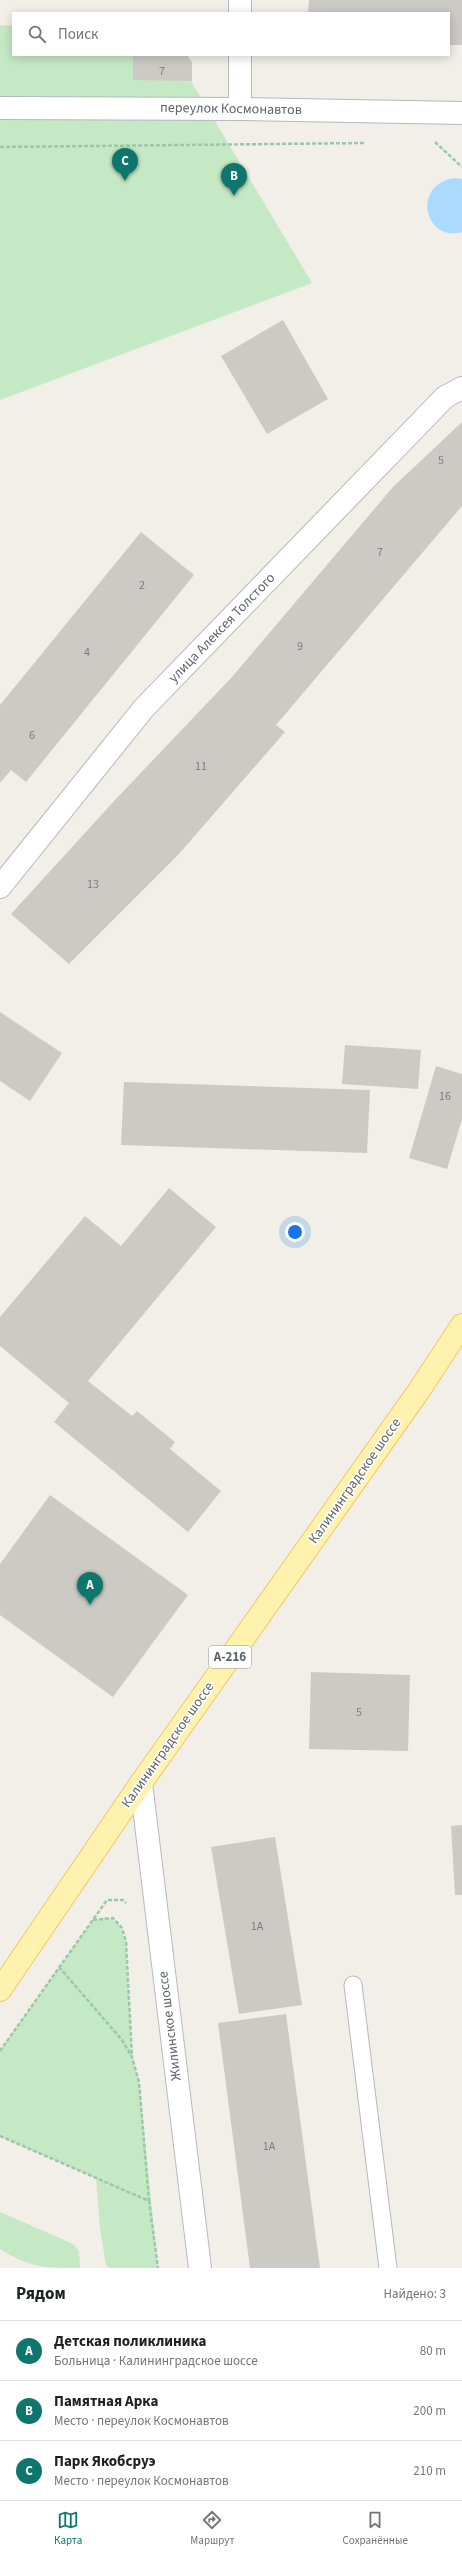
<!DOCTYPE html>
<html lang="ru">
<head>
<meta charset="utf-8">
<style>
	:root { --surface:#fff; --page:#f2f2f2; --text:#202124; --muted:#757577; --line:#e0e0e0; --accent:#0f766e }
	body { margin:0; font-family:"Source Sans 3",sans-serif; background:var(--page); color:var(--text) }
	.you { position:absolute; left:295px; top:1232px; width:14px; height:14px; margin:-10px; border:3px solid #fff; border-radius:50%; background:#1a73e8; box-shadow:0 0 0 6px #1a73e833 }
	.badge { display:grid; place-items:center; width:26px; height:26px; border-radius:50%; background:var(--accent); color:#fff; font-size:13px; font-weight:700 }
	.pin { position:absolute; translate:-50% -33px; filter:drop-shadow(0 1px 2px #0008) }
	.pin::after { content:''; position:absolute; top:21px; width:14px; height:12px; background:inherit; clip-path:polygon(0 0,100% 0,50% 100%) }
	.list { margin:0; padding:0; list-style:none }
	h2 { display:flex; justify-content:space-between; align-items:center; height:52px; margin:0; padding:0 16px; font-size:17px }
	h2 small { font-size:13px; font-weight:400; color:var(--muted) }
	.list li { display:grid; grid-template-columns:26px 1fr auto; gap:12px; align-items:center; box-sizing:border-box; height:60px; padding:0 16px; border-top:1px solid var(--line) }
	.list b { display:block; font-size:15px; white-space:nowrap }
	.list p { margin:0; font-size:13px; white-space:nowrap; color:var(--muted) }
	.list em { font-size:13px; font-style:normal; color:var(--muted) }
	.icon { flex:none; width:22px; height:22px; fill:none; stroke:currentColor; stroke-width:2; stroke-linecap:round; stroke-linejoin:round }
	.map { position:relative; flex:none; width:462px; height:2268px; overflow:hidden }
	.search { position:absolute; background:var(--surface); box-shadow:0 2px 10px #0003; left:12px; right:12px; top:12px; height:44px; display:flex; align-items:center; gap:10px; box-sizing:border-box; padding:0 14px; border-radius:0px; color:var(--muted); font-size:15px }
	.sheet { height:232px; background:var(--surface) }
	nav { display:flex; justify-content:space-around; align-items:center; box-sizing:border-box; height:56px; border-top:1px solid var(--line); background:var(--surface); font-size:11px; color:var(--muted) }
	nav a { display:grid; justify-items:center; gap:2px }
	nav .on { color:var(--accent) }
	.map>svg:first-child { display:block }
</style>
</head>
<body>
<div class="map">
<svg width="462" height="2268" viewBox="0 0 462 2268">
	<rect width="100%" height="100%" fill="#f1efe8"/>
	<path fill="#c5e8c5" d="M0 25 13 26V55H134L189 78 312 283 0 400Z
		M106 1917 118 1922 126 1942 132 2057 139 2082 158 2268H109L106 2265 100 2228 96 2178 0 2136V2051L93 1920Z
		M0 2212 73 2244 79 2251 80 2268C45 2268 30 2268 0 2249Z"/>
	<path fill="#aadaff" d="M454 178 462 179V232C426 243 410 186 454 178Z"/>
	<path fill="#cccac5" d="M309 0H462V45H449V13H308Z
		M133 55H187L192 62V81L133 80Z
		M283 320 328 399 267 434 221 356Z
		M462 422V506L276 725 285 732 178 855 69 964 11 914 115 800 232 677 393 487Z
		M141 532 194 575 26 782 11 770 0 783V705Z
		M0 1012 62 1053 30 1101 0 1081Z
		M345 1045 421 1050 418 1089 342 1084Z
		M436 1066 462 1074V1119L447 1169 409 1158Z
		M124 1082 370 1090 367 1153 121 1145Z
		M169 1188 216 1227 88 1381 132 1416 137 1411 175 1442 170 1449 221 1491 188 1532 54 1422 69 1403 0 1346V1317L85 1216 121 1246Z
		M50 1495 188 1595 113 1697 0 1615V1564Z
		M311 1672 410 1675 408 1751 309 1749Z
		M462 1825V1895H455L451 1826Z
		M275 1837 302 2005 239 2014 211 1847Z
		M286 2014 320 2268H250L218 2023Z"/>
	<g fill="none" stroke-linecap="round" stroke-linejoin="round">
		<defs>
			<path id="lane" d="M353 1985 388 2268"/>
			<path id="street" d="M240 0V13
				M240 55V109
				M0 108 240 109 462 113
				M0 887 144 708 445 397 462 388"/>
			<path id="secondary" d="M141 1783 200 2268"/>
			<path id="primary" d="M0 1990 141 1783 418 1392 462 1325"/>
		</defs>
		<use href="#lane" stroke="#b5b8bc" stroke-width="19"/>
		<use href="#street" stroke="#b5b8bc" stroke-width="24"/>
		<use href="#secondary" stroke="#b6babf" stroke-width="24"/>
		<use href="#primary" stroke="#f2c960" stroke-width="24"/>
		<path stroke="#9cc7a9" stroke-width="2.5" stroke-dasharray="4 2" stroke-linecap="butt" d="M435 142 462 167
			M0 147 364 143
			M93 1920 113 1918 122 1928 126 1942 132 2056
			M59 1967 122 2040 132 2057 139 2082 149 2201
			M0 2051 107 1900H123L126 1903
			M0 2136 149 2201 158 2268"/>
		<use href="#lane" stroke="#fff" stroke-width="17"/>
		<use href="#street" stroke="#fff" stroke-width="22"/>
		<use href="#secondary" stroke="#fff" stroke-width="22"/>
		<use href="#primary" stroke="#fff2af" stroke-width="22"/>
	</g>
	<g text-anchor="middle" dominant-baseline="central" stroke-width="3" stroke-linejoin="round" paint-order="stroke">
		<g font-size="12" fill="#7a7d7f">
			<text x="162" y="71">7</text>
			<text x="441" y="460">5</text>
			<text x="380" y="552">7</text>
			<text x="142" y="585">2</text>
			<text x="300" y="646">9</text>
			<text x="87" y="652">4</text>
			<text x="32" y="735">6</text>
			<text x="201" y="766">11</text>
			<text x="93" y="884">13</text>
			<text x="445" y="1096">16</text>
			<text x="359" y="1712">5</text>
			<text x="257" y="1926">1А</text>
			<text x="269" y="2146">1А</text>
		</g>
		<rect fill="#fff" stroke="#8f9295" stroke-width="1" x="209" y="1646" width="42" height="22" rx="3"/>
		<g font-size="13" font-weight="bold" fill="#5f6368">
			<text x="230" y="1657">А-216</text>
		</g>
		<g font-size="14" fill="#5f6368" stroke="#fff">
			<text transform="translate(231 109) rotate(1)">переулок Космонавтов</text>
			<text transform="translate(222 628) rotate(-46)">улица Алексея Толстого</text>
			<text transform="translate(355 1481) rotate(-55)">Калининградское шоссе</text>
			<text transform="translate(168 1745) rotate(-55)">Калининградское шоссе</text>
			<text transform="translate(170 2026) rotate(-97)">Жилинское шоссе</text>
		</g>
	</g>
</svg>
<div class="you"></div>
<div class="pin badge" style="left:90px;top:1605px">A</div>
<div class="pin badge" style="left:234px;top:196px">B</div>
<div class="pin badge" style="left:125px;top:181px">C</div>
<div class="search"><svg class="icon" aria-label="search" viewBox="0 0 24 24"><circle cx="10" cy="10" r="6"/><path d="M15 15l6 6"/></svg>Поиск</div>
</div>
<section class="sheet">
<h2>Рядом<small>Найдено: 3</small></h2>
<ul class="list">
<li><span class="badge">A</span><div><b>Детская поликлиника</b><p>Больница · Калининградское шоссе</p></div><em>80 m</em></li>
<li><span class="badge">B</span><div><b>Памятная Арка</b><p>Место · переулок Космонавтов</p></div><em>200 m</em></li>
<li><span class="badge">C</span><div><b>Парк Якобсруэ</b><p>Место · переулок Космонавтов</p></div><em>210 m</em></li>
</ul>
</section>
<nav>
<a class="on"><svg class="icon" aria-label="map" viewBox="0 0 24 24"><path d="M3 6l6-2 6 2 6-2v14l-6 2-6-2-6 2zM9 4v14M15 6v14"/></svg>Карта</a>
<a><svg class="icon" aria-label="directions" viewBox="0 0 24 24"><path d="M12 3l9 9-9 9-9-9zM9 14v-3h6M13 9l2 2-2 2"/></svg>Маршрут</a>
<a><svg class="icon" aria-label="saved" viewBox="0 0 24 24"><path d="M7 4h10v16l-5-4-5 4z"/></svg>Сохранённые</a>
</nav>
</body>
</html>
